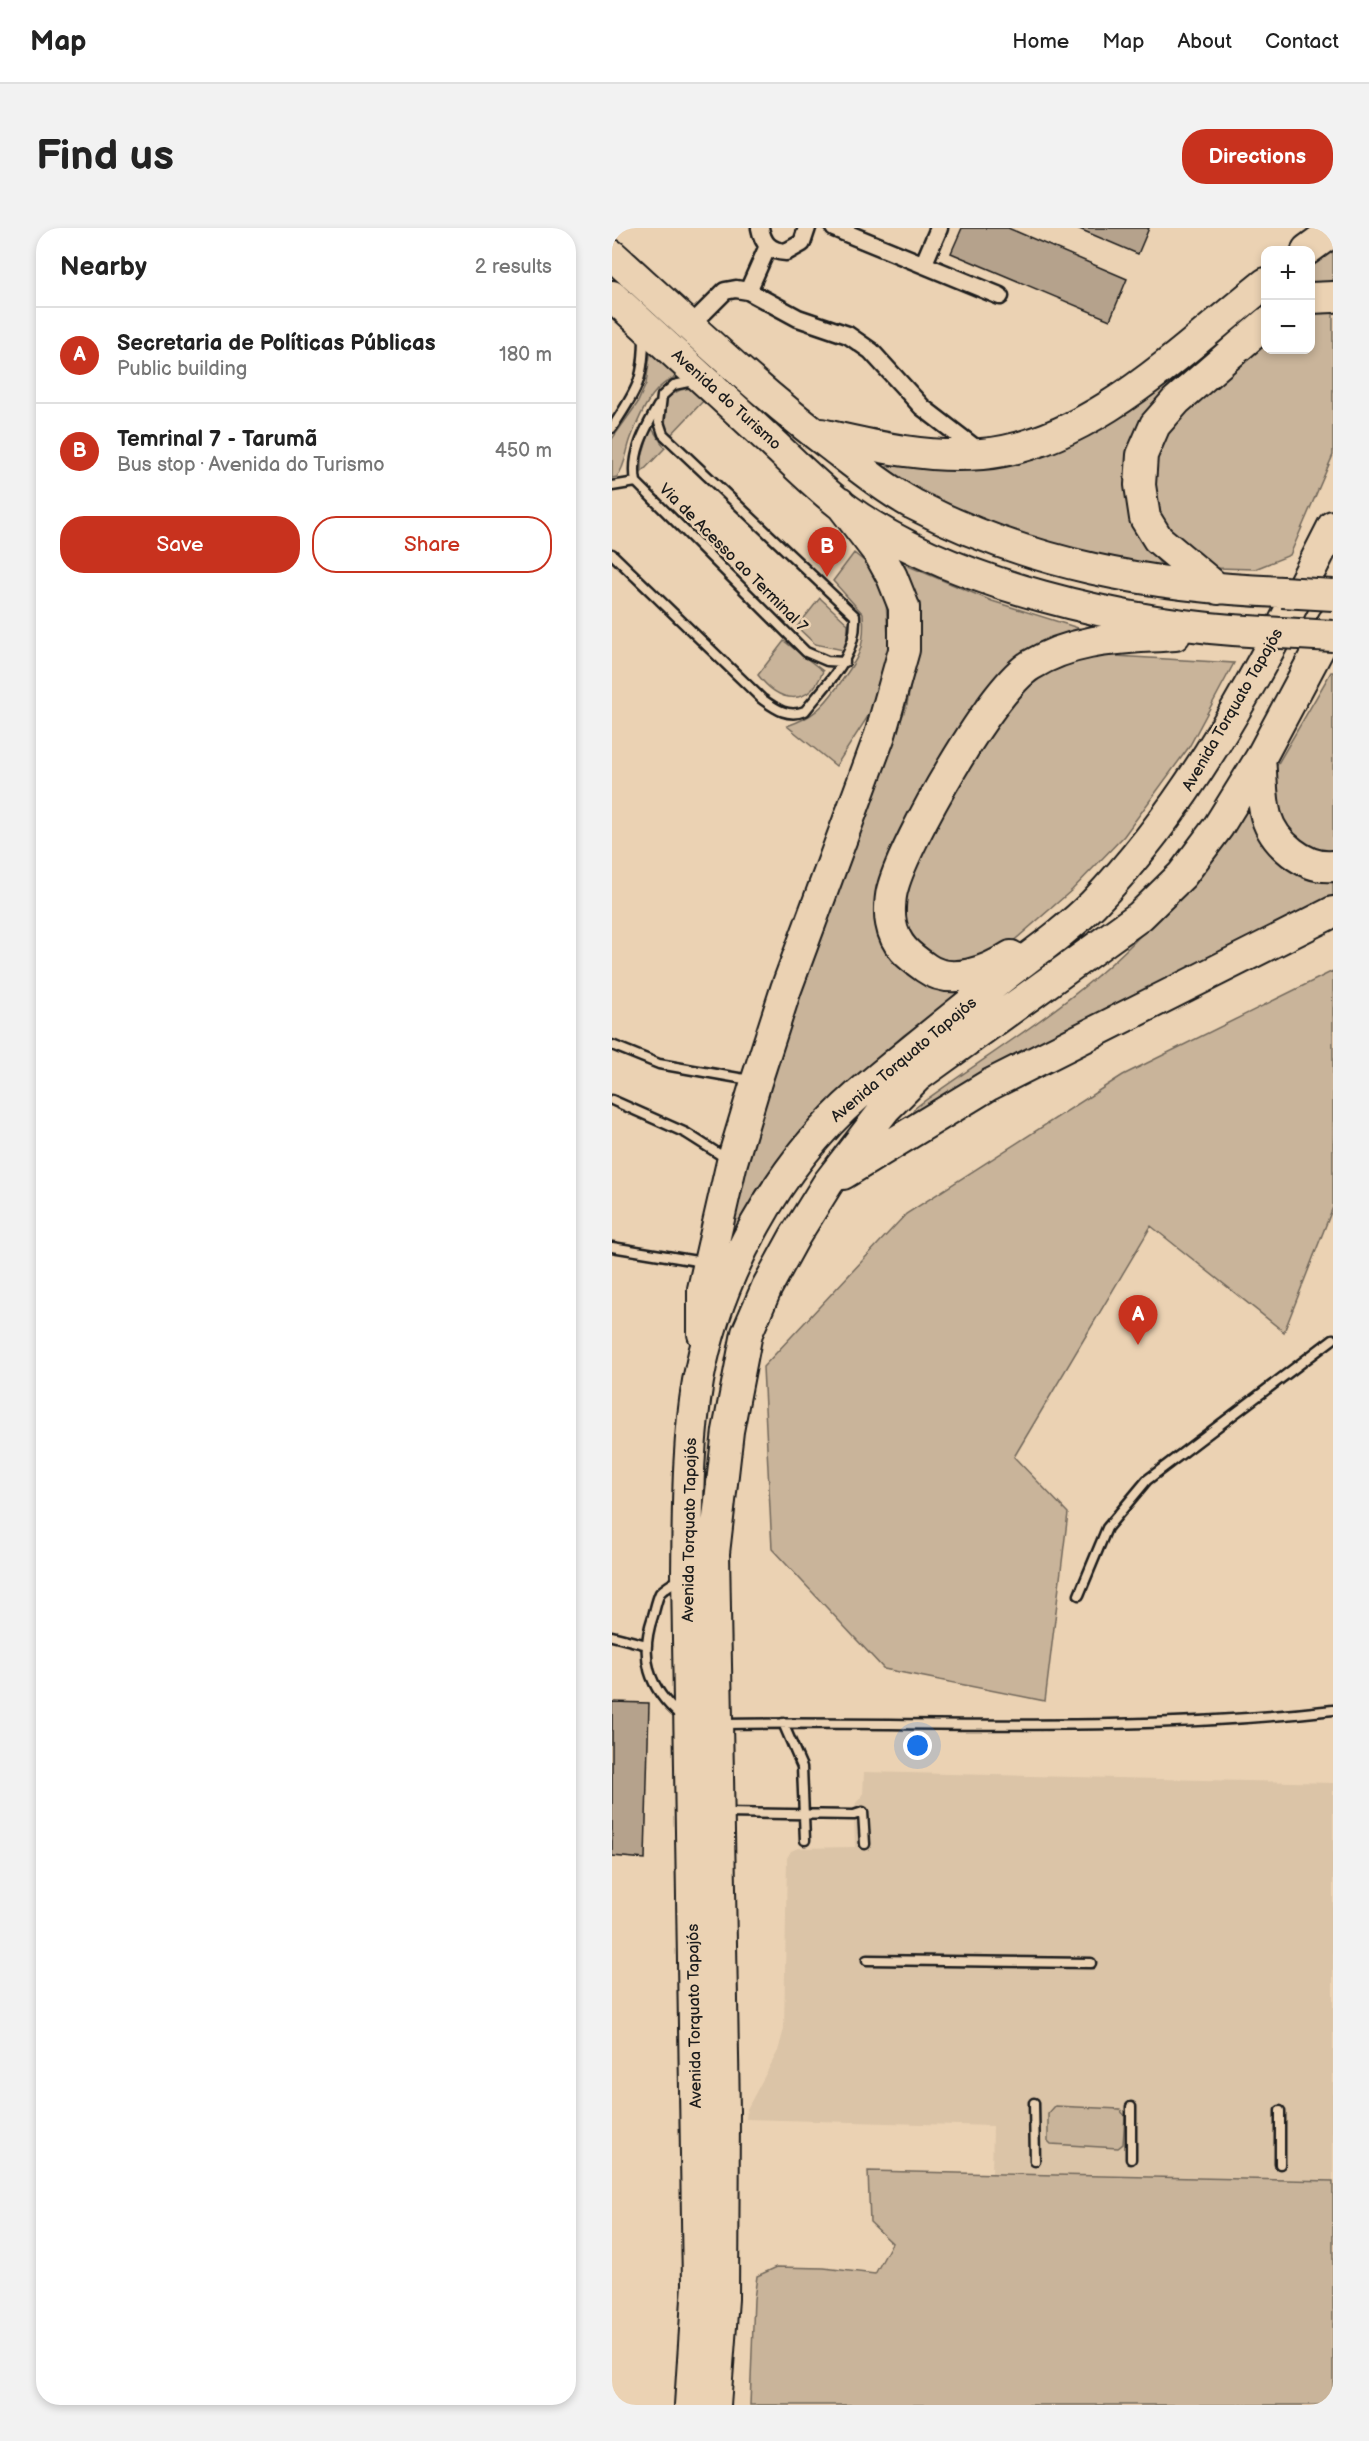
<!DOCTYPE html>
<html lang="en">
<head>
<meta charset="utf-8">
<style>
	:root { --surface:#fff; --page:#f2f2f2; --text:#222; --muted:#767676; --line:#e0e0e0; --accent:#c8321e }
	body { margin:0; font-family:"Balsamiq Sans",sans-serif; background:var(--page); color:var(--text) }
	.controls { position:absolute; right:18px; top:18px; display:grid; overflow:hidden; border-radius:12px; box-shadow:0 3px 9px #0003 }
	.controls button { width:54px; height:54px; display:grid; place-items:center; padding:0; border:0; border-bottom:2px solid var(--line); background:var(--surface); color:var(--text); font:30px sans-serif }
	.you { position:absolute; left:306px; top:1518px; width:21px; height:21px; margin:-15px; border:4px solid #fff; border-radius:50%; background:#1a73e8; box-shadow:0 0 0 9px #1a73e833 }
	.badge { display:grid; place-items:center; width:39px; height:39px; border-radius:50%; background:var(--accent); color:#fff; font-size:20px; font-weight:700 }
	.pin { position:absolute; translate:-50% -50px; filter:drop-shadow(0 2px 3px #0008) }
	.pin::after { content:''; position:absolute; top:32px; width:21px; height:18px; background:inherit; clip-path:polygon(0 0,100% 0,50% 100%) }
	.list { margin:0; padding:0; list-style:none }
	h2 { display:flex; justify-content:space-between; align-items:center; height:78px; margin:0; padding:0 24px; font-size:26px }
	h2 small { font-size:20px; font-weight:400; color:var(--muted) }
	.list li { display:grid; grid-template-columns:39px 1fr auto; gap:18px; align-items:center; box-sizing:border-box; height:96px; padding:0 24px; border-top:2px solid var(--line) }
	.list b { display:block; font-size:22px; white-space:nowrap }
	.list p { margin:0; font-size:20px; white-space:nowrap; color:var(--muted) }
	.list em { font-size:20px; font-style:normal; color:var(--muted) }
	.actions { display:flex; gap:12px; padding:18px 24px }
	.actions a { flex:1; padding:14px 0; border:2px solid var(--accent); border-radius:24px; text-align:center; font-size:21px; color:var(--accent) }
	.actions .main { background:var(--accent); color:#fff }
	.map { position:relative; flex:none; width:721px; height:2177px; overflow:hidden; border-radius:24px }
	header { display:flex; align-items:center; gap:36px; box-sizing:border-box; height:84px; padding:0 30px; background:var(--surface); border-bottom:2px solid var(--line) }
	header strong { font-size:28px }
	nav { display:flex; gap:33px; margin-inline-start:auto; font-size:21px }
	.intro { display:flex; align-items:center; justify-content:space-between; box-sizing:border-box; height:144px; padding:0 36px }
	h1 { margin:0; font-size:42px }
	.button { padding:15px 27px; border-radius:24px; background:var(--accent); color:#fff; font-size:21px; font-weight:700 }
	main { display:flex; gap:36px; padding:0 36px }
	aside { flex:1; background:var(--surface); border-radius:24px; box-shadow:0 3px 9px #0003 }
	.map>svg:first-child { display:block }
</style>
</head>
<body>
<header>
<strong>Map</strong>
<nav><a>Home</a><a>Map</a><a>About</a><a>Contact</a></nav>
</header>
<div class="intro"><h1>Find us</h1><a class="button">Directions</a></div>
<main>
<aside>
<h2>Nearby<small>2 results</small></h2>
<ul class="list">
<li><span class="badge">A</span><div><b>Secretaria de Políticas Públicas</b><p>Public building</p></div><em>180 m</em></li>
<li><span class="badge">B</span><div><b>Temrinal 7 - Tarumã</b><p>Bus stop · Avenida do Turismo</p></div><em>450 m</em></li>
</ul>
<div class="actions"><a class="main">Save</a><a>Share</a></div>
</aside>
<div class="map">
<svg width="721" height="2177" viewBox="0 0 721 2177">
	<rect width="100%" height="100%" fill="#ebd2b3"/>
	<filter id="ink" filterUnits="userSpaceOnUse"><feTurbulence type="fractalNoise" baseFrequency=".0167" numOctaves="2"/><feDisplacementMap in="SourceGraphic" scale="12" xChannelSelector="R" yChannelSelector="G"/><feConvolveMatrix kernelMatrix="1 2 1 2 8 2 1 2 1" color-interpolation-filters="sRGB"/></filter>
	<g filter="url(#ink)">
		<path fill="#dbc4a7" d="M252 1544 721 1555V1953L380 1945 381 1898 134 1891 135 1881 166 1823 172 1801 175 1630 179 1623 186 1620 243 1619 242 1586 244 1575 251 1567Z"/>
		<path fill="#c9b49a" stroke="#72685b" stroke-width="1.5" d="M721 21V60L699 61 698 39Z
			M653 76V87L543 183 531 313 550 338 455 323 338 280 267 243 277 238 355 241 463 213 517 184Z
			M699 80 721 81V227L678 327 643 341 604 340 590 335 547 294 539 238 556 200 653 112 654 122H698Z
			M39 120 69 147C41 155 29 184 19 210 14 223 14 237 5 249L0 250V211L25 176 34 156Z
			M84 159 94 170 58 208 53 199 55 169 68 162Z
			M39 199 53 220 30 244V229Z
			M242 325 257 337 274 371 277 429 262 479 224 538 175 498C201 489 210 480 226 458 245 432 254 421 251 386L221 353Z
			M282 332 380 373 482 405 437 417 268 659 327 760 352 764 292 807 236 856 113 1024 139 896 295 476 303 435Z
			M208 370 236 396 235 414 231 422 203 416 185 399Z
			M172 413 211 443C197 480 167 475 146 447Z
			M486 427 622 435 577 519 512 608 460 662 390 723 341 738 296 713 288 660 384 491 423 445Z
			M719 444H721V628H711L671 603 661 544Z
			M636 573C645 630 674 631 721 651V675L294 895 303 880C383 821 473 770 540 695 574 657 604 613 636 573Z
			M721 743V979L672 1104 539 998 402 1229 456 1285 433 1473 272 1441 160 1321 151 1139 294 986 511 847Z
			M443 1878 508 1881 513 1889 511 1916 506 1920 439 1916 436 1913V1886Z
			M256 1943 721 1953V2177H138L142 2071 145 2048 165 2039 212 2040 263 2046 280 2015 258 1994Z"/>
		<path fill="#b5a28c" stroke="#1c1c1c" stroke-width="1.5" d="M350 0H396L515 51 498 92 339 25Z
			M465 0H537L526 26Z
			M0 1474 37 1475 33 1631 0 1628Z"/>
		<g fill="none" stroke-linecap="round" stroke-linejoin="round">
			<defs>
				<path id="lane" d="M46 178C32 203 19 226 24 254L194 424 215 433 233 434
					M0 200C24 162 32 155 32 107
					M0 258 24 254
					M0 326 150 471C164 481 176 490 193 483 217 453 245 429 243 388L51 206 47 194 50 168 62 157 81 153
					M0 817 47 836 138 852
					M0 872 74 905 115 931
					M0 1019 91 1034
					M67 1351C62 1355 52 1360 48 1365 45 1371 43 1381 41 1388 27 1429 36 1460 69 1488
					M467 1367 495 1300 535 1252 721 1111
					M0 1408 35 1417
					M171 1495 190 1539 193 1612
					M110 1496C313 1493 518 1506 721 1482
					M113 1585 242 1587 251 1584 253 1616
					M255 1732 479 1735
					M422 1875 423 1933
					M519 1879V1931
					M668 1883V1936"/>
				<path id="street" d="M148 0C151 16 158 23 174 24L190 15 195 0
					M222 0 388 68
					M312 35 327 0
					M136 63 156 18
					M78 98 113 63 124 61 136 63 186 90 236 107 259 123 310 179 371 226"/>
				<path id="highway" d="M695 22 721 3
					M0 27C72 92 142 160 219 218 245 238 272 260 301 276 416 336 541 359 670 364
					M0 68C51 115 103 162 154 209 178 231 202 256 228 276 335 357 519 398 652 404
					M698 70 721 69
					M209 206C262 218 315 231 370 226 478 217 573 119 654 55
					M606 361 546 311 533 290 528 257 530 227 543 197 564 173 654 95
					M648 531C650 549 649 570 654 588 662 615 692 641 721 638
					M399 728C376 743 339 758 314 740 297 728 283 718 279 695 277 686 278 668 281 659 293 614 380 460 419 437 465 409 511 411 563 407
					M231 946 377 857 721 684
					M91 1106V1061L120 934 144 854 174 761 268 507 292 422V379L280 349 268 327 228 275
					M78 2177 86 2056 75 1346C76 1281 75 1217 86 1153 105 1048 166 937 246 867 295 825 346 785 396 745 425 723 455 702 481 676 586 567 653 432 721 298
					M103 2177 111 2071 112 1883 102 1325 116 1203 135 1105 155 1059 183 1008 216 955 273 881 306 848 528 688 570 647 606 599 648 531 721 394"/>
			</defs>
			<use href="#lane" stroke="#1c1c1c" stroke-width="13"/>
			<use href="#street" stroke="#1c1c1c" stroke-width="21"/>
			<use href="#highway" stroke="#1c1c1c" stroke-width="34"/>
			<use href="#lane" stroke="#ebd2b3" stroke-width="8"/>
			<use href="#street" stroke="#ebd2b3" stroke-width="16"/>
			<use href="#highway" stroke="#ebd2b3" stroke-width="30"/>
			<defs>
				<path id="highway-bridge" d="M670 364 721 367
					M652 404 721 408"/>
			</defs>
			<use href="#highway-bridge" stroke="#1c1c1c" stroke-width="34" stroke-linecap="butt"/>
			<use href="#highway-bridge" stroke="#ebd2b3" stroke-width="30"/>
		</g>
	</g>
	<g text-anchor="middle" dominant-baseline="central" stroke-width="5" stroke-linejoin="round" paint-order="stroke">
		<g font-size="16" fill="#1c1c1c" stroke="#ebd2b3">
			<text transform="translate(114 172) rotate(42)">Avenida do Turismo</text>
			<text transform="translate(121 330) rotate(45)">Via de Acesso ao Terminal 7</text>
			<text transform="translate(621 482) rotate(-60)">Avenida Torquato Tapajós</text>
			<text transform="translate(292 832) rotate(-40)">Avenida Torquato Tapajós</text>
			<text transform="translate(78 1302) rotate(-89)">Avenida Torquato Tapajós</text>
			<text transform="translate(83 1788) rotate(-91)">Avenida Torquato Tapajós</text>
		</g>
	</g>
</svg>
<div class="controls">
<button>+</button>
<button>−</button>
</div>
<div class="you"></div>
<div class="pin badge" style="left:526px;top:1117px">A</div>
<div class="pin badge" style="left:215px;top:349px">B</div>
</div>
</main>
</body>
</html>
